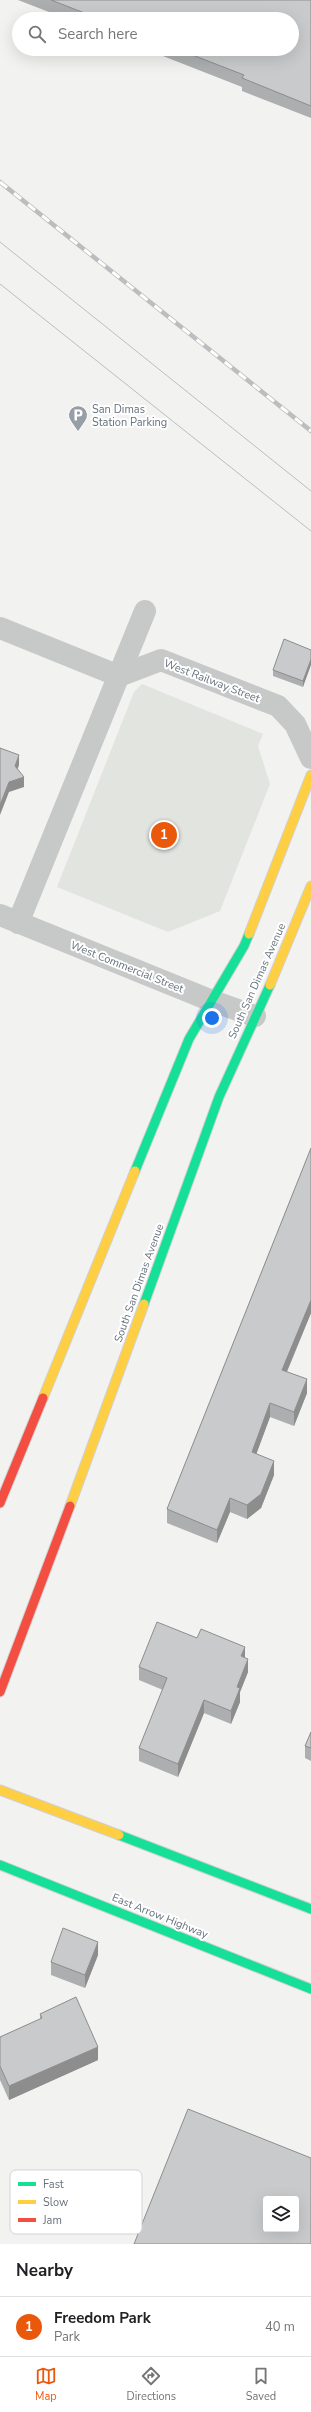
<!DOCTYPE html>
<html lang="en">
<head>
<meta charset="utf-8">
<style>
	:root { --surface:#fff; --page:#f2f2f2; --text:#202124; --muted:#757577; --line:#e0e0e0; --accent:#ea580c }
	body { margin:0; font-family:"Nunito Sans",sans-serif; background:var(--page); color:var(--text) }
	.controls { position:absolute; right:12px; bottom:12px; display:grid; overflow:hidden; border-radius:4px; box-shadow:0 4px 16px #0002 }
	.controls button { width:36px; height:36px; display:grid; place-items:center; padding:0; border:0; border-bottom:1px solid var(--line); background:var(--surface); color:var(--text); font:20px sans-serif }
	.you { position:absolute; left:212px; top:1018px; width:14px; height:14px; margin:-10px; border:3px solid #fff; border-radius:50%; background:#1a73e8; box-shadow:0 0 0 6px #1a73e833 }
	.badge { display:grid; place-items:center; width:26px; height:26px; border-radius:50%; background:var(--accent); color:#fff; font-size:13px; font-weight:700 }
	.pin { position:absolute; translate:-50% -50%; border:2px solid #fff; box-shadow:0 1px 4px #0006 }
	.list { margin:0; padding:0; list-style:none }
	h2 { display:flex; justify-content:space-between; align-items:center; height:52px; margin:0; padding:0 16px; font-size:17px }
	h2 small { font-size:13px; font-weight:400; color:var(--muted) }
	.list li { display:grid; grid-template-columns:26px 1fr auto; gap:12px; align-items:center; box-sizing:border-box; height:60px; padding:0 16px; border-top:1px solid var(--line) }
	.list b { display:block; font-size:15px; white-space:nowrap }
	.list p { margin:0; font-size:13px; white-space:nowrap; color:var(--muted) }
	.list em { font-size:13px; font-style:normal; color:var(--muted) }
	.icon { flex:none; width:22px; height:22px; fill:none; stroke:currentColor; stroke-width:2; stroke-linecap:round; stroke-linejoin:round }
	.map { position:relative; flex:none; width:311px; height:2244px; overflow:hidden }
	.search { position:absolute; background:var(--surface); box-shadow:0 4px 16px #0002; left:12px; right:12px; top:12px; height:44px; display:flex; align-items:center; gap:10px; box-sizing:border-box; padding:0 14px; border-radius:22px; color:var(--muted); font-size:15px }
	.sheet { height:112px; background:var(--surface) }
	nav { display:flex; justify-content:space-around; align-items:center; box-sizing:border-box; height:56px; border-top:1px solid var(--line); background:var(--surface); font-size:11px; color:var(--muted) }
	nav a { display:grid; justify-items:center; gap:2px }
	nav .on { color:var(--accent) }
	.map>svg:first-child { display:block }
</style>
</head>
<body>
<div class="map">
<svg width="311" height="2244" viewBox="0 0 311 2244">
	<rect width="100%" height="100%" fill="#f2f2f1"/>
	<path fill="#e2e4df" d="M142 684 263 734 258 746 270 784 220 911 168 932 57 887 134 692Z"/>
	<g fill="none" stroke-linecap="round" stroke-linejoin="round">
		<defs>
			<path id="fast" d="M135 1171 189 1039 244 946 249 934
				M144 1304 219 1097 270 985
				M119 1835 311 1909
				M0 1865 311 1989"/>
			<path id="slow" d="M249 934 311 775
				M270 985 311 886
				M43 1398 135 1171
				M70 1506 144 1304
				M0 1790 119 1835"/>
			<path id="jam" d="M0 1503 43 1398
				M0 1692 70 1506"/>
		</defs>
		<use href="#fast" stroke="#d0d0d1" stroke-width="11"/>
		<use href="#slow" stroke="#d0d0d1" stroke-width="11"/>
		<use href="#jam" stroke="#d0d0d1" stroke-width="11"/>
		<path stroke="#c7c8c8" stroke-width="22" d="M0 628 119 676 161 660 278 706 295 724 311 758
			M0 915 212 1001 255 1016
			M18 923 145 611"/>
		<use href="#fast" stroke="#16e098" stroke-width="9"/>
		<use href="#slow" stroke="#ffcf43" stroke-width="9"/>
		<use href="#jam" stroke="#f24e42" stroke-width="9"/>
		<path stroke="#bcbdbf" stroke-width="1" d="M0 242 311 491
			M0 284 311 531"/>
		<defs>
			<path id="rail" d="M0 182 311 431"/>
		</defs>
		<use href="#rail" stroke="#bcbdbf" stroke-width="4.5"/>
		<use href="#rail" stroke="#fff" stroke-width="3" stroke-dasharray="9" stroke-linecap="butt"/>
	</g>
	<path fill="#adaeaf" d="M18 0H311V118L242 91V87L145 49H292V19H67Z
		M311 650 303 687 273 676V670Z
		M311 1148V1313L287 1372 307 1393 294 1426 270 1417 256 1454 274 1475 261 1508 247 1519 230 1512 217 1543 167 1523V1509Z
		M245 1658 248 1672 240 1692V1702L231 1724 204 1713 178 1777 139 1761V1748L163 1690 139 1680V1667Z
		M311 1732V1761L305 1758V1746Z
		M98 1955 85 1988 51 1975V1962Z
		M40 2014 98 2060 9 2100 0 2080V2037L40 2019Z"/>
	<path fill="#8d8d8e" d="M311 659V665L303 687V681Z
		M19 755V765L15 777V766Z
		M24 777V787L9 792 0 815V805L9 782Z
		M311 1300V1313L282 1383V1370Z
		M307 1379V1393L294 1426V1412Z
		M270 1403V1417L252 1466V1452Z
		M274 1461V1475L261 1508 247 1519V1505Z
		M230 1498V1512L217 1543V1530Z
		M245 1647V1660L241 1656Z
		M248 1659V1672L240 1692V1702L231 1724V1711L237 1687Z
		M204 1700V1713L178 1777V1764Z
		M98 1942V1955L85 1988V1975Z
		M98 2047V2060L9 2100V2086Z"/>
	<path fill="#c9cacb" stroke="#8d8d8e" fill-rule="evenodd" d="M51 0H311V106L242 78 244 75 177 49H292V19H100Z
		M284 639 311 650V659L303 681 273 670Z
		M0 748 19 755 15 766 24 777 9 782 0 805Z
		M311 1148V1300L282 1370 307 1379 294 1412 270 1403 252 1452 274 1461 261 1494 247 1505 230 1498 217 1530 167 1509Z
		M157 1622 197 1638 201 1629 245 1647 241 1656 248 1659 237 1687 240 1688 231 1711 204 1700 178 1764 139 1748 167 1678 139 1667Z
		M311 1732V1748L305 1746Z
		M63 1928 98 1942 85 1975 51 1962Z
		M76 1997 98 2047 9 2086 0 2066V2037L42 2018 40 2014Z
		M188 2109 311 2158V2244H134ZM266 2199H296V2229H266Z"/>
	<defs>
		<symbol id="parking-pin" viewBox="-11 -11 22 30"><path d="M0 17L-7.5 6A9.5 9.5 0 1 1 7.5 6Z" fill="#979fa6" stroke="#fff"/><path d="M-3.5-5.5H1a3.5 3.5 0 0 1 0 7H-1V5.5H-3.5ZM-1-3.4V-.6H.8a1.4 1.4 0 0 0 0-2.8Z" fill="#fff"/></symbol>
	</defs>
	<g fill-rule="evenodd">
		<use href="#parking-pin" x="67" y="404" width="22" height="30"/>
	</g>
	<g text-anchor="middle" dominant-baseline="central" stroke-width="4" stroke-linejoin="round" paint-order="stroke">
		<g font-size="11" fill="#66727d" stroke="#fff" text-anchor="start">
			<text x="92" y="409">San Dimas<tspan x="92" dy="13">Station Parking</tspan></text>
		</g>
		<g font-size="11" fill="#66727d" stroke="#fff">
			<text transform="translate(212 681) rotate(21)">West Railway Street</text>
			<text transform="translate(127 967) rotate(22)">West Commercial Street</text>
			<text transform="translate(257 981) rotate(-66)">South San Dimas Avenue</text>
			<text transform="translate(139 1283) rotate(-70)">South San Dimas Avenue</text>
			<text transform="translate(160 1916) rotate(22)">East Arrow Highway</text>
		</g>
	</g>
	<rect x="10" y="2170" width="132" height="64" rx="6" fill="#fff" stroke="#d1d5d8" stroke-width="1"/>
	<rect x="18" y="2182" width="18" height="4" fill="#16e098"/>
	<rect x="18" y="2200" width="18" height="4" fill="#ffcf43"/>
	<rect x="18" y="2218" width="18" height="4" fill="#f24e42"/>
	<g font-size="11" fill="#66727d">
		<text x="43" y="2188">Fast</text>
		<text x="43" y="2206">Slow</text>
		<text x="43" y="2224">Jam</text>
	</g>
</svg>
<div class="controls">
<button><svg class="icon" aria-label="layers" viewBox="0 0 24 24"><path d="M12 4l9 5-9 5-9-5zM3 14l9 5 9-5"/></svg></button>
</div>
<div class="you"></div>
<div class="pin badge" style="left:164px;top:835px">1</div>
<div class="search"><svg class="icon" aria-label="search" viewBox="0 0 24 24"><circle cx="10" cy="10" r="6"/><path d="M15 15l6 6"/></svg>Search here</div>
</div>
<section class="sheet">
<h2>Nearby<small></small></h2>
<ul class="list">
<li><span class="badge">1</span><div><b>Freedom Park</b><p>Park</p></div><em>40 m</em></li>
</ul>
</section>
<nav>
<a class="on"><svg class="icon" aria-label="map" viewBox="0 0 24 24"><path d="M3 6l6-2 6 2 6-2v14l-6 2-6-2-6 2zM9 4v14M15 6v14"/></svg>Map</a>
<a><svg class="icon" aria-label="directions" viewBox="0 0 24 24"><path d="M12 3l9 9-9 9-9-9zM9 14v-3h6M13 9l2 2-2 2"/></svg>Directions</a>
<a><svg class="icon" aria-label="saved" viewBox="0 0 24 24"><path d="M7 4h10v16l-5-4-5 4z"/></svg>Saved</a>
</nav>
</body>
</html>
